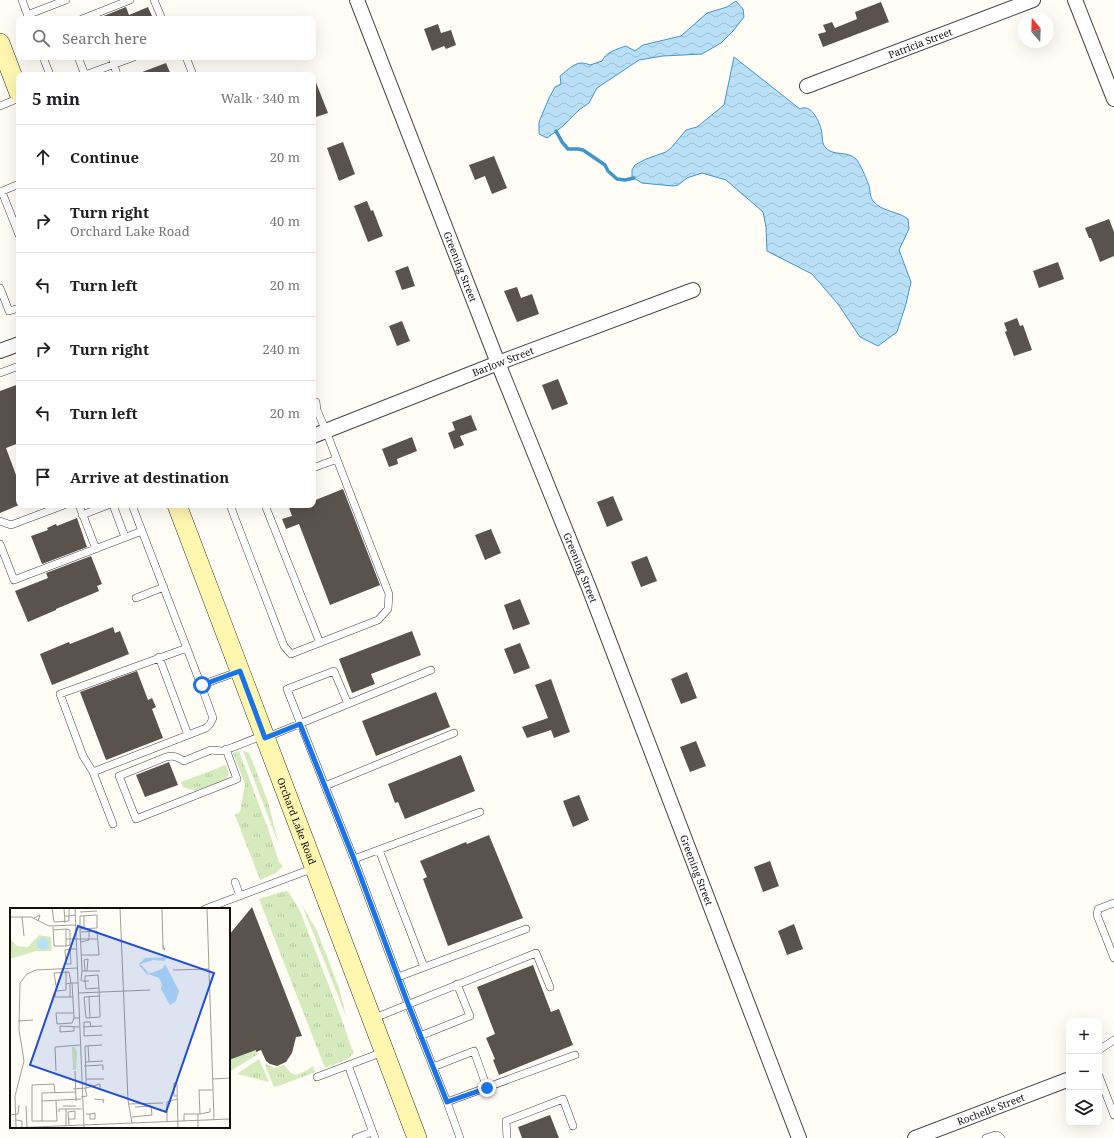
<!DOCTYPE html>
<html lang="en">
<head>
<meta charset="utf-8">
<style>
	:root { --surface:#fff; --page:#f6f6f6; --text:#202124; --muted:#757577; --line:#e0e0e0 }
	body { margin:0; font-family:"Noto Serif",serif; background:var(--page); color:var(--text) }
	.controls { position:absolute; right:12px; bottom:12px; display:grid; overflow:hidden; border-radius:8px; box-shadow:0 4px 16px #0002 }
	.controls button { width:36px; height:36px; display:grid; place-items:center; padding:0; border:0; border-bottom:1px solid var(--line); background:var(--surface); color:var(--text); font:20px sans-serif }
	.compass { position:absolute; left:1018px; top:12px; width:36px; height:36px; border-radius:50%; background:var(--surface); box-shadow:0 4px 16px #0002; rotate:341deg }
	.stop { position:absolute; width:12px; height:12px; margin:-9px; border:3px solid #1a73e8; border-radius:50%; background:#fff }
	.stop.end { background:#1a73e8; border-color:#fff; box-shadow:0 1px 4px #0008 }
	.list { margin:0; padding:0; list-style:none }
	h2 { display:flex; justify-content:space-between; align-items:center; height:52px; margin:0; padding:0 16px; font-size:17px }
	h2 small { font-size:13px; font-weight:400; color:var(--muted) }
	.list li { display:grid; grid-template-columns:26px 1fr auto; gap:12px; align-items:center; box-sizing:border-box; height:64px; padding:0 16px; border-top:1px solid var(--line) }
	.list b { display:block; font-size:15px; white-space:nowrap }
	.list p { margin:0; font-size:13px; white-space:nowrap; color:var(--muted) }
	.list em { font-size:13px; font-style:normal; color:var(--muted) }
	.icon { flex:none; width:22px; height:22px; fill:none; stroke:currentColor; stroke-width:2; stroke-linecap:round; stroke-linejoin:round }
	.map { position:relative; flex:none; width:1114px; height:1138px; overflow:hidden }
	.search { position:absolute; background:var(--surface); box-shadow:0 4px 16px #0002; left:16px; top:16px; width:300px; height:44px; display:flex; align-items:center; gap:10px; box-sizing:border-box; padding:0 14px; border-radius:8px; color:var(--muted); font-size:15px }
	.panel { position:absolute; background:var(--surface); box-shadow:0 4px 16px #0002; left:16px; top:72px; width:300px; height:436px; border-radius:8px }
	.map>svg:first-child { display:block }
</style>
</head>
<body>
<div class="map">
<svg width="1114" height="1138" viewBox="0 0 1114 1138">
	<defs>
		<pattern id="grass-tufts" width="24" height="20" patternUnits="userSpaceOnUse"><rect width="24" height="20" fill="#d5ebbd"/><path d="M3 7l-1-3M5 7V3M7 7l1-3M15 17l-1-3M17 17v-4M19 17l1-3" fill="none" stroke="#b6c8a1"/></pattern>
		<pattern id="water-waves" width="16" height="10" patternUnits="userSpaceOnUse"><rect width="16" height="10" fill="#b9e0f7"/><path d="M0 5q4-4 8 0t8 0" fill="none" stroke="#9ebfd3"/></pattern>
	</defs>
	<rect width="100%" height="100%" fill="#fffdf5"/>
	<path fill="url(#grass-tufts)" d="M239 751 271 837 279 862 283 866 276 873 260 880 235 815 240 812 245 784 233 753Z
		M243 751 249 753 252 760 268 802 279 845Z
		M226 765 229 775 226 780 195 791 183 787 181 782Z
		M287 891 290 894 300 911 341 1017 352 1049 354 1052 348 1059 325 1068 259 899 281 892Z
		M302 905 317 931 339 988 346 1016Z
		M256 1050 257 1055 229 1072V1060Z
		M259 1059 269 1082 237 1074Z
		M266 1064 274 1068 284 1065 291 1073 296 1075 306 1071 313 1066 315 1072 279 1086 274 1087 265 1065Z"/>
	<path fill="url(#water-waves)" stroke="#3f96cf" d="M736 1 743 9 744 17 733 31 721 43 702 54 663 56 639 60 597 88 589 103 579 110 563 126 547 138 539 134V122L549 98 555 87 561 84 560 76C570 68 577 59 590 65L602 61C606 52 617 49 626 46L635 51 643 45 681 36 707 13 727 7Z
		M734 57 800 109C811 103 819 121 821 129 823 135 821 142 825 147 833 157 847 150 856 159 860 163 866 178 868 183 871 190 869 195 873 201 882 212 898 211 908 219L909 229 899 250 911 282 906 304 897 332 878 346 860 337 838 304 812 274 767 251 766 227 763 212 726 180 702 173 687 178 678 185 673 186 642 183 632 177V170L635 165 646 159 666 152 672 147 686 130 697 127 724 105Z"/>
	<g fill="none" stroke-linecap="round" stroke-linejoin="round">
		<path stroke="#3f96cf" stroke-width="3.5" d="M556 131 562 142 568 149H578L583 150 605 165 608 171 617 179 625 180 634 178"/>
	</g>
	<path fill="#5a524d" d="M881 2 889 22 823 47 818 34 826 32 823 25 832 22 835 28 857 19 855 12Z
		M126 7 129 15 148 7 152 16 143 19H96Z
		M438 24 441 33 451 30 456 45 446 49 444 46 432 51 424 29Z
		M166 63 171 75H137V74Z
		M313 75 328 113 313 118Z
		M343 142 355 174 339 181 327 148Z
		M494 156 507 188 492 194 485 176 475 180 469 165Z
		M367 201 371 211 373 210 383 236 368 242 354 206Z
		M1109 219 1114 232V256L1100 262 1091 238H1089L1085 228Z
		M1058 262 1064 279 1039 288 1033 271Z
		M408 266 415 286 402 290 395 271Z
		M517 287 521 298 532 294 539 314 517 322 504 291Z
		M1017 318 1020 326 1023 325 1032 350 1014 356 1005 332 1007 331 1004 323Z
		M402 321 410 341 397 346 389 326Z
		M558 379 568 404 552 410 542 385Z
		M19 384V443L6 448 19 483V505L0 513V391Z
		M471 415 477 430 460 436 464 445 454 449 448 433 455 430 452 422Z
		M412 437 417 451 397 459 398 464 389 467 382 449Z
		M343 489 380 585 330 605 299 524 286 529 282 519 292 516 288 505H313V501Z
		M613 496 623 520 607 527 597 502Z
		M77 518 87 547 42 564 31 536 48 530 47 528 56 524 57 526Z
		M491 529 501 553 485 560 475 535Z
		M91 556 102 584 97 586 99 591 56 609V610L28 622 15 591 48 578 46 573Z
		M647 556 657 581 641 587 631 562Z
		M520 599 530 624 513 630 504 605Z
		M113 627 115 633 120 631 129 654 52 685 40 654 69 642 70 644Z
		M412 631 421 655 371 674 375 684 352 693 339 659Z
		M520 643 530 668 514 674 504 649Z
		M137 671 148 700 152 698 156 707 152 709 163 738 106 760 80 692Z
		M687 672 697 698 681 704 671 679Z
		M551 679 570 732 554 738 551 730 527 738 522 727 548 718 535 685Z
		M436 692 450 727 376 756 362 721Z
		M696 741 706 766 690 772 680 747Z
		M461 755 475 791 405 819 398 802 395 803 388 784Z
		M169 762 178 785 145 797 136 775Z
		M579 795 589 820 573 827 563 801Z
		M489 835 523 918 448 946 423 879 427 877 420 861 466 842 467 844Z
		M770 861 779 886 763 892 754 867Z
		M252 907 302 1036 296 1037 292 1053 286 1062 277 1066 270 1064 266 1061 261 1050 256 1052V1050L229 1060V935Z
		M794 924 803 949 787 955 778 931Z
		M533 965 551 1012 559 1009 573 1045 499 1075 493 1060 495 1059 486 1038 495 1034 477 987Z
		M550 1115 559 1138H522L518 1127Z"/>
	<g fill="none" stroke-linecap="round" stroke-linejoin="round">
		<defs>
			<path id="lane" d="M22 0 29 19
				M154 0 162 19
				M27 15 66 0
				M82 19 130 0
				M43 57 50 75
				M78 57 85 75
				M112 57 117 75
				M186 57 193 75
				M85 75 134 57
				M0 106 19 98
				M0 192 19 184
				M2 192 19 235
				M0 288 9 311 19 308
				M0 373 19 366
				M313 468 337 459
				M79 505 96 549
				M113 505 125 537
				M132 505 201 685 240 671
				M230 505 284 646 291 654 378 620 388 609 389 594 326 431 317 410 316 402 313 403
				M265 505 320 643
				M82 515 108 505
				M0 521 11 525 64 505
				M0 544 14 580 142 531
				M136 598 164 587
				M187 648 60 694 83 756 93 772 206 728 210 724 213 718 201 685
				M159 657 188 735
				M348 704 334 671 287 689 325 786 454 733
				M265 738 431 670
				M226 749 237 779 136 819 119 776 166 757C174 755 177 757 184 761L211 750 222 751 231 748 264 735
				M93 772 113 824
				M325 786 354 859
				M379 850 424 967
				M235 882 240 896
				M1114 903 1098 909 1097 915 1114 958
				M205 909 314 868
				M398 977 526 929
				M372 1019 536 953 550 987
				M420 1036 470 1016 457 984
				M1099 1050 1114 1040
				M348 1065 375 1138
				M433 1067 474 1051 487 1088
				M1099 1076 1114 1115
				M317 1077 383 1052
				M447 1102 408 1004 354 859 480 812
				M356 1138 372 1132
				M460 1138 447 1102 575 1055
				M507 1138 506 1121 563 1099 573 1126
				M986 1138 995 1135 999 1136 1001 1138"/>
			<g id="street">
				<path id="s1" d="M357 0 498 363 589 588 799 1138"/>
				<path d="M1075 0 1114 99"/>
				<path id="s2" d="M807 86 1033 0"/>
				<path d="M0 351 19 344"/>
				<path id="s3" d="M313 436 498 363 693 290"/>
				<path id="s4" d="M915 1138 1067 1080"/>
			</g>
			<g id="secondary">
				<path d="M0 43 19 93"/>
				<path id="s5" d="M177 505 417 1138"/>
			</g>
		</defs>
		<use href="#lane" stroke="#444" stroke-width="8"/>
		<use href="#street" stroke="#444" stroke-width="16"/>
		<use href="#secondary" stroke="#333" stroke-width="20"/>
		<use href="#lane" stroke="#fff" stroke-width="7"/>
		<use href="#street" stroke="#fff" stroke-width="14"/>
		<use href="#secondary" stroke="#fff6b0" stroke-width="19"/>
	</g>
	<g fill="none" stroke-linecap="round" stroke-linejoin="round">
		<path stroke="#1a73e8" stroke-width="5" d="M202 685 240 671 265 738 300 724 354 859 408 1004 447 1102 487 1088"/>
	</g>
	<g text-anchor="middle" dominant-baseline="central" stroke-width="4" stroke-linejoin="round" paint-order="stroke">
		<g font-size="10" fill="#111" stroke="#fff">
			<text stroke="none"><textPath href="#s2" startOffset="121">Patricia Street</textPath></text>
			<text stroke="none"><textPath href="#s1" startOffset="286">Greening Street</textPath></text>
			<text stroke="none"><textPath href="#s3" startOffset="204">Barlow Street</textPath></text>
			<text stroke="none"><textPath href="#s1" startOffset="610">Greening Street</textPath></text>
			<text stroke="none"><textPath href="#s5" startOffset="338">Orchard Lake Road</textPath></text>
			<text stroke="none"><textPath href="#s1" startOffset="934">Greening Street</textPath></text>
			<text stroke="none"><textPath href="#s4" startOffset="81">Rochelle Street</textPath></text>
		</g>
	</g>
	<g transform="translate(10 908)">
		<rect width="220" height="220" fill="#fffdf5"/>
		<path d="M62 139H65L67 145 66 162H63Z" fill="#d5ebbd"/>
		<path d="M29 27 41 29 42 43H26L0 51V31L7 38 18 39Z" fill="#d5ebbd"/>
		<path d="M27 36a6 6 0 1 1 12 0a6 6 0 1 1-12 0ZM158 49 154 53 143 52 128 57 135 50ZM155 56 169 83 166 93 160 97 151 81 152 76 149 70 138 66 152 61Z" fill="#b9e0f7"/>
		<path fill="none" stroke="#b9e0f7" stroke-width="2" d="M130 57 138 66"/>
		<path fill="none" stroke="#a09f9a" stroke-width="1" d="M42 0 44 14 59 13V8H55M54 0 55 15M59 0V8L65 7M65 0 74 220M110 0 118 192 122 215M152 0 153 41 155 42 153 37M197 0 204 212M70 4 87 3M74 8V21M0 9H21L39 18 66 17M12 9 14 28M24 10 30 7 28 13M43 19 44 38H56V31M56 21 60 22V37L56 38M70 21V8L87 7V20L70 21 72 63M43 22 56 21V31H87M71 24 87 23 89 47H71M71 34 79 32V24M60 41 61 56H56L55 42 60 41H67M163 62 199 61M56 63V76M75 63 74 52 78 51 77 63M71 73 72 63H90M72 73H75L76 81 89 80 90 107V109L76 110 74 89 90 88M79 73H75V68L88 67 89 80M61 75 56 76V82L47 83 44 65 59 64 61 75H68M62 75 64 110H69M60 76V89M45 84V89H63M68 85 140 82M79 89 80 110M63 105H46L47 116 62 115 64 110M8 113 23 112M64 119V123L50 124V118L69 119M73 119 92 118M81 119 80 114H74V128L92 127M78 138 79 154M75 154 93 153M74 158 93 157V162M46 163 45 139 70 137M65 163 66 193M76 171 75 138 92 137M203 171 220 170M76 180 90 176V180M63 181 76 180V171H94M45 185 44 176 22 177V213H47L46 193M167 188H164V175L167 176 168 219M71 189 77 188 75 180M84 191 94 192 93 195M32 193 71 191M118 196 153 195M16 198 17 219M53 198H66M56 201V218M49 204V201H72M76 206H80V211H85V205L80 206M188 206H190L189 182H203M190 206 200 204V200M0 207 8 206 9 197M122 209 142 207 141 198 125 199M59 211H65V203L58 204 59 217M6 212 12 213V219M32 213V185L66 184M157 213V194L167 191M174 213V206H188V220M6 219 5 188 14 153 9 122 10 75 17 66 26 62 67 60M0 220 220 211"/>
		<path fill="#1d4ed8" fill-opacity="0.15" stroke="#1d4ed8" stroke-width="2" d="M68 18 204 65 156 204 20 157Z"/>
		<rect width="220" height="220" fill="none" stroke="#111" stroke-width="2"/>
	</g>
</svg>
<div class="controls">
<button>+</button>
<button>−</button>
<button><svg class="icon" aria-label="layers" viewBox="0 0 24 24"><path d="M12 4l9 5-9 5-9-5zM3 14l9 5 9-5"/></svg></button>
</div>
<svg class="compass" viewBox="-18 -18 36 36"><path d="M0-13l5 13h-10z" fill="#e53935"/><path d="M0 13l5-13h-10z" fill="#757577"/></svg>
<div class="stop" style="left:202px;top:685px"></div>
<div class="stop end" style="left:487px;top:1088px"></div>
<div class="search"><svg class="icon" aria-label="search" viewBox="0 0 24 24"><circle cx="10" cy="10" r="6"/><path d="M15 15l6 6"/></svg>Search here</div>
<section class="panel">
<h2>5 min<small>Walk · 340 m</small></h2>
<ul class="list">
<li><svg class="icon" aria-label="ahead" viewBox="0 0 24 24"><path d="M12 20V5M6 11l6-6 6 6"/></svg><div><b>Continue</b></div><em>20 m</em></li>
<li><svg class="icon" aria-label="right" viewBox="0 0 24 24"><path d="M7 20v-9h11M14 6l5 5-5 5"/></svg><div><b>Turn right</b><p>Orchard Lake Road</p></div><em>40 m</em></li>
<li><svg class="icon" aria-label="left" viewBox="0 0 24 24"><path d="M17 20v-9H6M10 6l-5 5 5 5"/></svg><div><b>Turn left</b></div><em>20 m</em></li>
<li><svg class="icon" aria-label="right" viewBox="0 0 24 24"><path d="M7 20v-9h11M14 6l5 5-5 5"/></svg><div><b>Turn right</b></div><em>240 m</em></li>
<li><svg class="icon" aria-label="left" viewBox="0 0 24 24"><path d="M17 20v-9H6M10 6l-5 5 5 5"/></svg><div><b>Turn left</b></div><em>20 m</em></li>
<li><svg class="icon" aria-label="arrive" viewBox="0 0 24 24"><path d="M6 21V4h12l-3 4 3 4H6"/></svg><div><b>Arrive at destination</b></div></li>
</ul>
</section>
</div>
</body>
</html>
